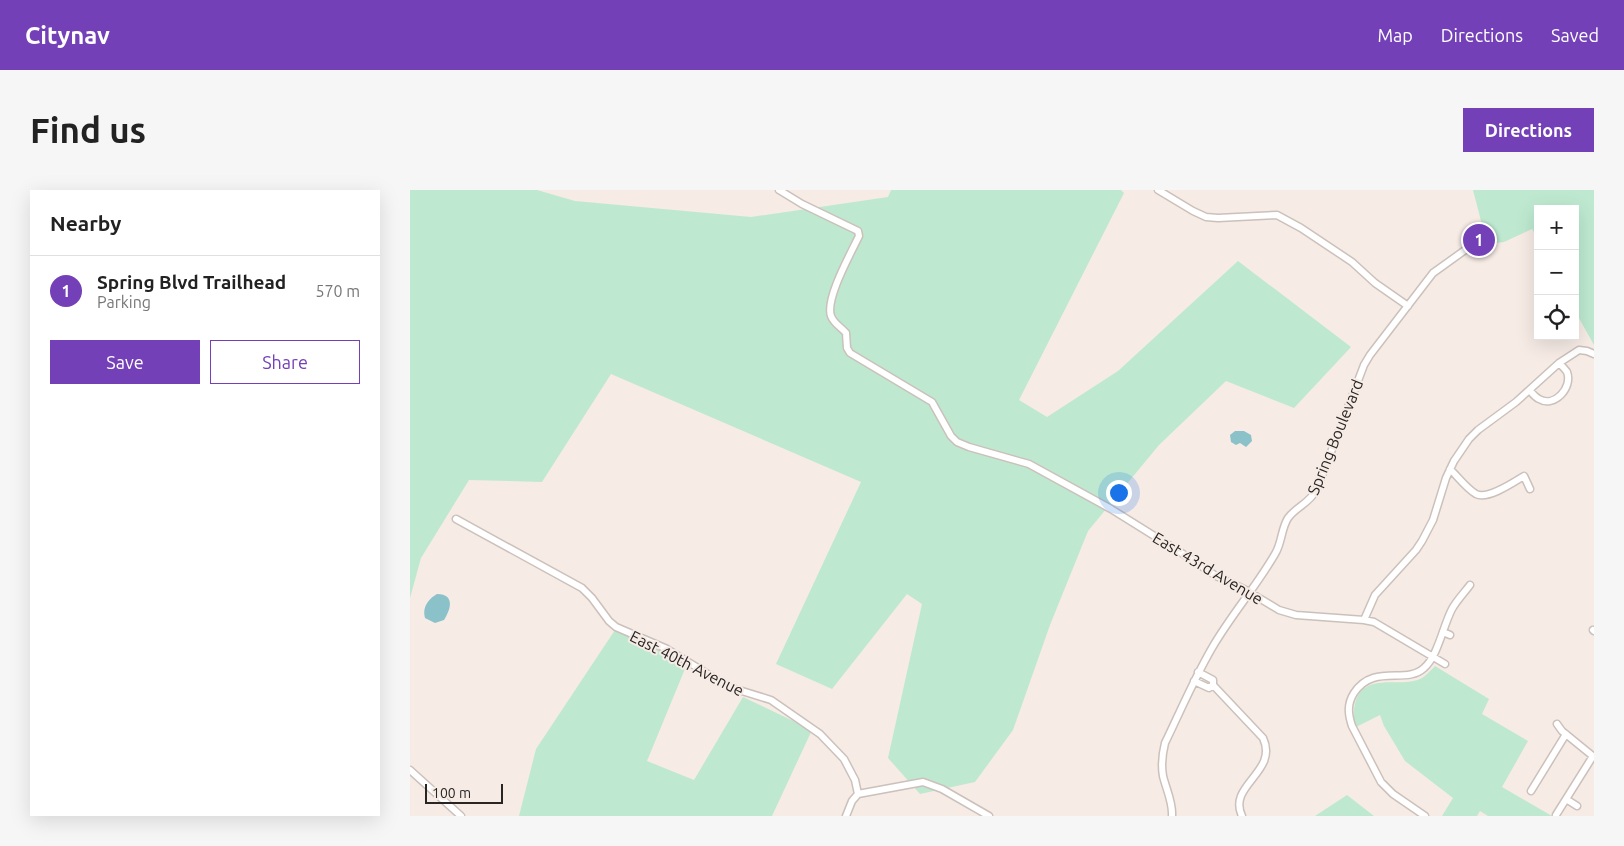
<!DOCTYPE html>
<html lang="en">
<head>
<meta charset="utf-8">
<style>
	:root { --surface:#fff; --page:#f6f6f6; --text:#222; --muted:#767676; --line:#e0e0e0; --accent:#7340b7 }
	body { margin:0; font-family:Ubuntu,sans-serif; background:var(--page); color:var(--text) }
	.controls { position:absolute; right:15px; top:15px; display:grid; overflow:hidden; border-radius:0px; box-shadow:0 5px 20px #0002 }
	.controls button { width:45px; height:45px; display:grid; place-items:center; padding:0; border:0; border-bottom:1px solid var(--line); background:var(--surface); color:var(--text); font:25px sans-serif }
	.scale { position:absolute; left:15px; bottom:12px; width:78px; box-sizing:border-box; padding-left:5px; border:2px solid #292523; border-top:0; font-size:14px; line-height:18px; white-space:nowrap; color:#292523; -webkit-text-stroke:4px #f6ebe5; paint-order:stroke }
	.you { position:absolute; left:708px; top:302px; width:18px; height:18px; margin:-12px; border:4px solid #fff; border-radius:50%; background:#1a73e8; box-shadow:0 0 0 8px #1a73e833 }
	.badge { display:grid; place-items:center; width:32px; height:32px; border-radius:50%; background:var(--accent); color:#fff; font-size:16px; font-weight:700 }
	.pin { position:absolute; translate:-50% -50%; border:2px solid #fff; box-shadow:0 1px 5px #0006 }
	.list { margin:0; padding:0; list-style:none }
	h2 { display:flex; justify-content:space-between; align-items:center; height:65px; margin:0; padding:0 20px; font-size:21px }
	h2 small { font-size:16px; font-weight:400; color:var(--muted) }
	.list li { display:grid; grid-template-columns:32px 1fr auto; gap:15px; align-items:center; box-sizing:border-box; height:70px; padding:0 20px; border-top:1px solid var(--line) }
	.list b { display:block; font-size:19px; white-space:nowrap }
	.list p { margin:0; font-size:16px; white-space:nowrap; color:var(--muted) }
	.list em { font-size:16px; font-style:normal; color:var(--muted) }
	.actions { display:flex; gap:10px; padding:15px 20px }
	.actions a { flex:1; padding:11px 0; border:1px solid var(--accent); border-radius:0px; text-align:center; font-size:18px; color:var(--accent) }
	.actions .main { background:var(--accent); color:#fff }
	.icon { flex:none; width:28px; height:28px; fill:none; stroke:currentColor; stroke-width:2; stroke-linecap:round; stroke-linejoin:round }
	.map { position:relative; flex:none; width:1184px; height:626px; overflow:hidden; border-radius:0px }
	header { display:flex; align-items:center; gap:30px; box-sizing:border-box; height:70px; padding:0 25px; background:var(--accent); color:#fff }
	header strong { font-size:24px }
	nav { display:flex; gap:28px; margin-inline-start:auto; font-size:18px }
	.intro { display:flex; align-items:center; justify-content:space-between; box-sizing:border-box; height:120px; padding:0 30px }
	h1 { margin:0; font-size:35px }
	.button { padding:12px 22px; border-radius:0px; background:var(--accent); color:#fff; font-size:18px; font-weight:700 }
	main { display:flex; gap:30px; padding:0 30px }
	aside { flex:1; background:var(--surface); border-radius:0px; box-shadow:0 5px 20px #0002 }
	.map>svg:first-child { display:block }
</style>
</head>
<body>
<header>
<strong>Citynav</strong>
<nav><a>Map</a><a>Directions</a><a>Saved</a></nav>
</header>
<div class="intro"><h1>Find us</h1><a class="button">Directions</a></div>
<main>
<aside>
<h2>Nearby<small></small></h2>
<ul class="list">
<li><span class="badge">1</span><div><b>Spring Blvd Trailhead</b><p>Parking</p></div><em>570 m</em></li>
</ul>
<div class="actions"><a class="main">Save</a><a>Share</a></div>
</aside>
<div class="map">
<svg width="1184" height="626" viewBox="0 0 1184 626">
	<rect width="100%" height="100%" fill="#f6ebe5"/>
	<path fill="#bee9d0" d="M0 0H127L165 11 341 27 478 7 481 0H711L714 3 609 210 637 227 708 181 828 71 941 157 884 218 816 191 749 255 678 341 640 435 603 540 565 592 510 604 478 568 512 414 497 404 422 499 366 474 451 292 201 184 132 292 59 290 11 368 0 408Z
		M1063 0H1184V155L1165 121V19H1128V49L1122 39 1094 52 1077 54Z
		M205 440 244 456 277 474 237 571 284 590 333 507 402 540 362 626H109L126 559Z
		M1025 476 1079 509 1072 524 1118 551 1092 597 1142 626H1078L1070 621 1067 626H1032L1043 608 995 571 974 536 970 525 946 537C943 526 943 520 946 510 957 482 989 498 1010 489 1015 487 1021 480 1025 476Z
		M937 605 964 626H905Z"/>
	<path fill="#8bc1c8" d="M825 241H834L841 245 842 251 836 257 830 253 826 255 821 252 820 245Z
		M27 404C45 404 41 419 34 430L25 433 15 428C12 418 18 409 27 404Z"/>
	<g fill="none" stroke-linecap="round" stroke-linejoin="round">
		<defs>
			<path id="minor" d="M369 0 392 14 448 41 449 46C441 63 415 109 421 126 424 134 431 137 436 143L437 158 440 163 522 212 541 246 547 252 559 257 619 274 701 319 778 367 806 386 834 399 869 420 886 425 954 430 964 432 1035 474
				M748 0 783 21 796 27 808 28 867 25 891 38 942 72 965 93 998 116
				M1120 201C1122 203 1125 207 1129 209 1144 218 1163 198 1157 182 1155 179 1152 176 1149 173
				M1040 279C1048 287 1057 299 1066 304 1078 310 1104 292 1114 286L1120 299
				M46 329 172 398 182 408 199 431 206 437 257 459 319 497 361 510 410 544 434 569 445 590 448 604 513 592 532 599 579 626
				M954 430 965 405 1006 360 1012 351 1023 330 1036 288 1044 271 1059 249 1068 240 1106 212 1149 173 1169 160 1177 161 1184 164
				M1183 440 1184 441
				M1033 442 1040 445
				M784 491 799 498 803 495V490L788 482
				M803 495 853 548C869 582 817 595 832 626
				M1147 534 1152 541 1184 567
				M0 580 51 626
				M1121 601 1156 544
				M1156 609 1167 616
				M1146 625 1183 566
				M436 626 442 611 448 604
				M762 626C763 612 756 599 753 586 751 575 752 565 755 553 770 522 784 489 802 458 821 425 846 397 865 364 872 353 871 339 878 328 887 316 899 314 907 299L954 175 960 165 1023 83 1069 50
				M1015 626 983 604 971 592 942 536C938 524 937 514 944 503 964 473 996 495 1014 478 1028 466 1033 436 1042 419 1047 410 1054 403 1060 395"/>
		</defs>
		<use href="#minor" stroke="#cbc1ba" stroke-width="9"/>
		<use href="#minor" stroke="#fff" stroke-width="6"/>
	</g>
	<g text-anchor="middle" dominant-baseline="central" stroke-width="4" stroke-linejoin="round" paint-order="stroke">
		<g font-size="16" fill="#292523" stroke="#f6ebe5">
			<text transform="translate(925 247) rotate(-68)">Spring Boulevard</text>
			<text transform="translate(798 378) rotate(31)">East 43rd Avenue</text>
			<text transform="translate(277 473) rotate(27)">East 40th Avenue</text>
		</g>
	</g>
</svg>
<div class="controls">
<button>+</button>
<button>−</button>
<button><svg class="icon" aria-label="locate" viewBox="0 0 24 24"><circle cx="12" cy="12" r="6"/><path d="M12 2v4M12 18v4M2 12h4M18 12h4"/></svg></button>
</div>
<div class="scale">100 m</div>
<div class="you"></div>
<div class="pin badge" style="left:1069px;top:50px">1</div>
</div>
</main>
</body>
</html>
